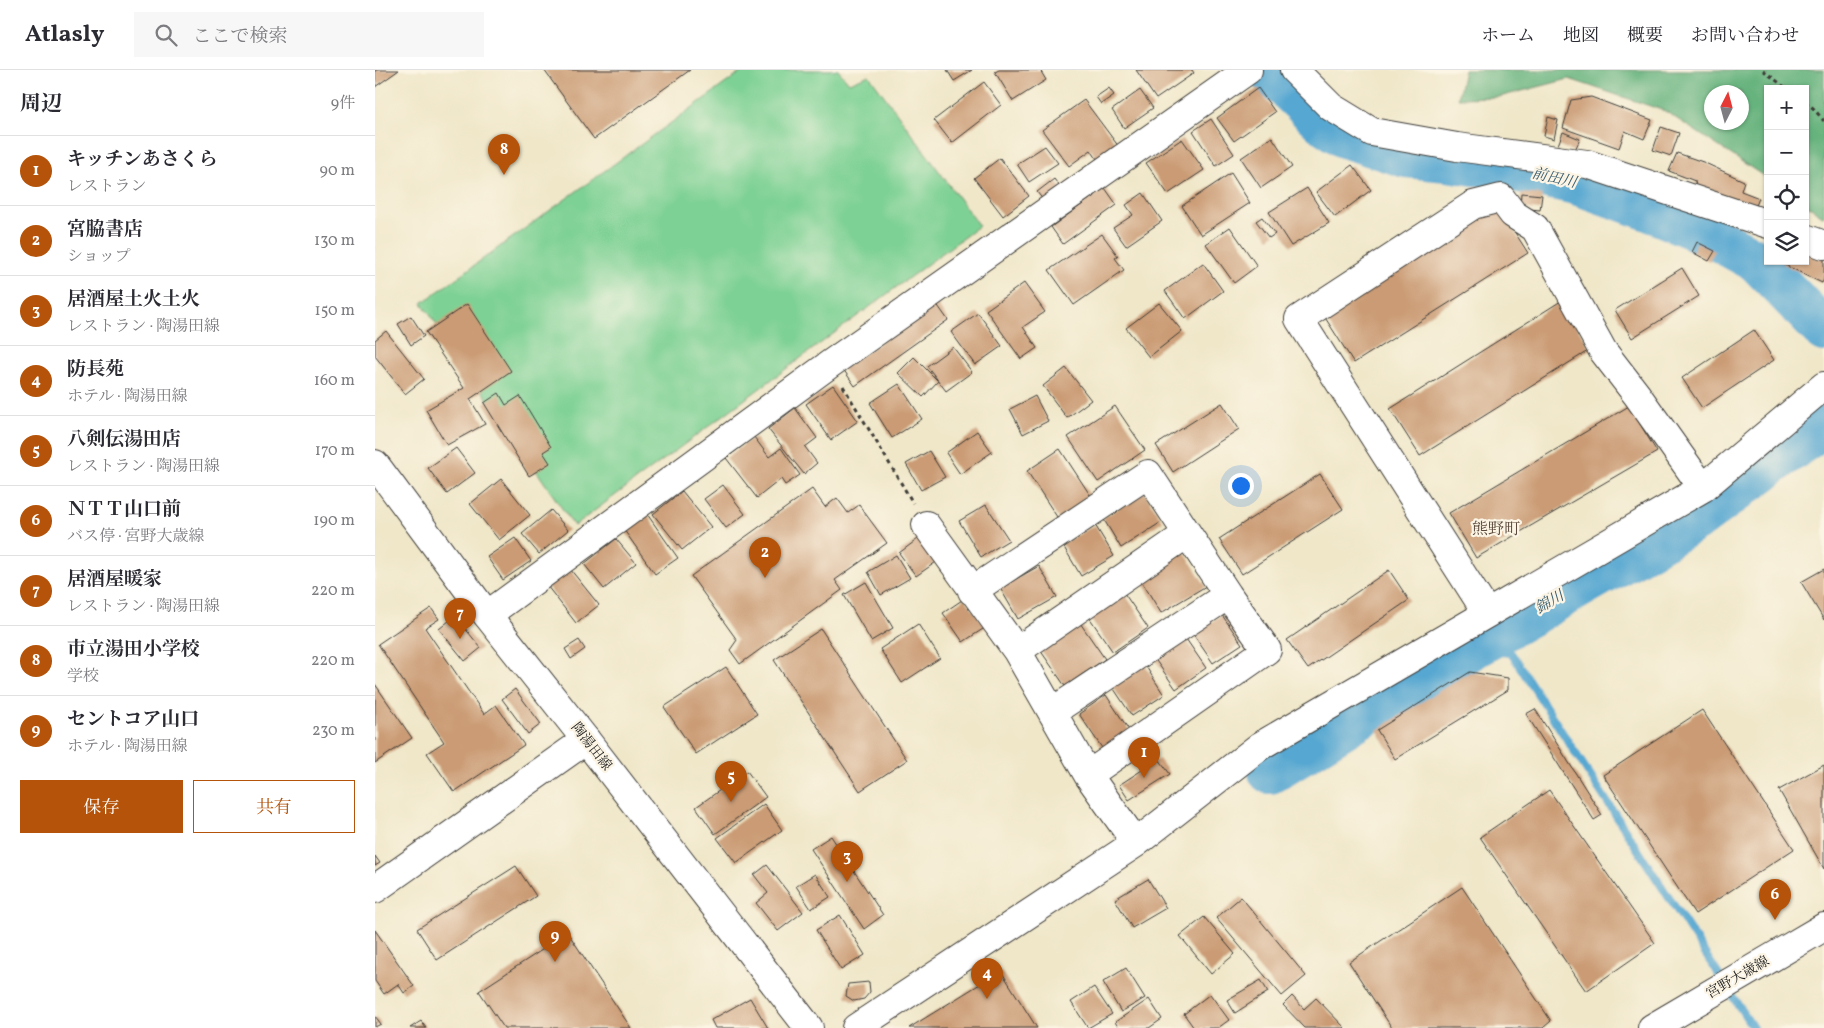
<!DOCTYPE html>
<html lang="ja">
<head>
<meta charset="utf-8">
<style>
	:root { --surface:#fff; --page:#f7f7f7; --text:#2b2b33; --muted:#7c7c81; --line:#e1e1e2; --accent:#b45309 }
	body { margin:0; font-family:Vollkorn,"Noto Serif JP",serif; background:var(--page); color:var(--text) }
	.controls { position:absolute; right:15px; top:15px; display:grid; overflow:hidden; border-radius:0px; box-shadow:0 1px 4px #0004 }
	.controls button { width:45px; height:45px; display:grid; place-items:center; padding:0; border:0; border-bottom:1px solid var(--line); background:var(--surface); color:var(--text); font:25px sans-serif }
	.compass { position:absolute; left:1329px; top:15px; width:45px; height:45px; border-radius:50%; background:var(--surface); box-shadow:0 1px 4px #0004; rotate:6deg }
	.you { position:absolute; left:865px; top:415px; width:18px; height:18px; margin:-12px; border:4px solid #fff; border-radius:50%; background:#1a73e8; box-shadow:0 0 0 8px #1a73e833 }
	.badge { display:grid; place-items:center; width:32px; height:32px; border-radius:50%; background:var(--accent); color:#fff; font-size:16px; font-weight:700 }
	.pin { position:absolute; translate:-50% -41px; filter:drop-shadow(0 1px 2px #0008) }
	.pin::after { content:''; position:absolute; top:26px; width:18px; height:15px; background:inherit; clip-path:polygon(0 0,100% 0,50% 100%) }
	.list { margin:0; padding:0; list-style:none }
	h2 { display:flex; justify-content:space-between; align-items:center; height:65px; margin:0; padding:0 20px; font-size:21px }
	h2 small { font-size:16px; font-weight:400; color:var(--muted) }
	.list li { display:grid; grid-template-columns:32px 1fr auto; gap:15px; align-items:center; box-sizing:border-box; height:70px; padding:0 20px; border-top:1px solid var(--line) }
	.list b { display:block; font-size:19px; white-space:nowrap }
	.list p { margin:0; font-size:16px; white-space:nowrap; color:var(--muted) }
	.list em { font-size:16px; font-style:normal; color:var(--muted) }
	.actions { display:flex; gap:10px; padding:15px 20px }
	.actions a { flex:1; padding:11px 0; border:1px solid var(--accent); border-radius:0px; text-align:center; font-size:18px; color:var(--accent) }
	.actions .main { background:var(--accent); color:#fff }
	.icon { flex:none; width:28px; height:28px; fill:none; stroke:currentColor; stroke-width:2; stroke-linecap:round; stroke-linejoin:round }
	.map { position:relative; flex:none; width:1449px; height:958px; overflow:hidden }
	header { display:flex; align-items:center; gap:30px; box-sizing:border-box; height:70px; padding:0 25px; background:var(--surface); border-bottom:1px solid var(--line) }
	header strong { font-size:24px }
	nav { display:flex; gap:28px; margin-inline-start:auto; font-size:18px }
	.search { width:350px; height:45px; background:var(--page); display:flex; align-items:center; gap:12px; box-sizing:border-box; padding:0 18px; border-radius:0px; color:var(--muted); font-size:19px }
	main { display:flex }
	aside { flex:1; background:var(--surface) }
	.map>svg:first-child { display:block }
</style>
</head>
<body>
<header>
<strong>Atlasly</strong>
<div class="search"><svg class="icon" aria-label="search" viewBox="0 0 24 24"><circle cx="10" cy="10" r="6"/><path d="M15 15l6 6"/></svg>ここで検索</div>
<nav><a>ホーム</a><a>地図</a><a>概要</a><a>お問い合わせ</a></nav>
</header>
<main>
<aside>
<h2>周辺<small>9件</small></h2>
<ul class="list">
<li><span class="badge">1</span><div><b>キッチンあさくら</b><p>レストラン</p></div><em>90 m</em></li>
<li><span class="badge">2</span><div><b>宮脇書店</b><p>ショップ</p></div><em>130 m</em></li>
<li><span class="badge">3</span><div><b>居酒屋土火土火</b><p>レストラン · 陶湯田線</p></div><em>150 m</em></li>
<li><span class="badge">4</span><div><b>防長苑</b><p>ホテル · 陶湯田線</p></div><em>160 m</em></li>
<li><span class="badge">5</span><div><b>八剣伝湯田店</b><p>レストラン · 陶湯田線</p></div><em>170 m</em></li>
<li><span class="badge">6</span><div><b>ＮＴＴ山口前</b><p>バス停 · 宮野大歳線</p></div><em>190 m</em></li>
<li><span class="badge">7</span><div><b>居酒屋暖家</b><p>レストラン · 陶湯田線</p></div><em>220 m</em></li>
<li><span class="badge">8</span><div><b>市立湯田小学校</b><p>学校</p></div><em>220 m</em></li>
<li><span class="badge">9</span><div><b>セントコア山口</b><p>ホテル · 陶湯田線</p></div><em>230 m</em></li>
</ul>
<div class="actions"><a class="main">保存</a><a>共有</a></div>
</aside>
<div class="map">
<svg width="1449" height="958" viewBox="0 0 1449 958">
	<rect width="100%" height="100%" fill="#fcf5e5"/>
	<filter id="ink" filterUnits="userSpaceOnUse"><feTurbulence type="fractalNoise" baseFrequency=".02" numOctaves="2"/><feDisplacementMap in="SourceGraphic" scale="10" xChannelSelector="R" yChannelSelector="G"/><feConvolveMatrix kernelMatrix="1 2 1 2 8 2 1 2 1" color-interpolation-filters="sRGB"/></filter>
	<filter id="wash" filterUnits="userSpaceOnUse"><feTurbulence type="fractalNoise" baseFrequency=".0096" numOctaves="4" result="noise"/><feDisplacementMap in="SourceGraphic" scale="20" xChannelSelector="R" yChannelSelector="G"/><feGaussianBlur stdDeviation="1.12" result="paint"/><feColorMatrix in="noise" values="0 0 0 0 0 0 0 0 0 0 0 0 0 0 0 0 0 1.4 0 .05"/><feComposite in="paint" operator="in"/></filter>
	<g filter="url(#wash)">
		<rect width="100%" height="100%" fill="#f0e7c9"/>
		<path fill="#7ed194" stroke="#4d7658" d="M369 0H463L474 13 494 5 604 156 199 456 47 233Z"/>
		<path fill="#66b37e" stroke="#41684d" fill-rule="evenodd" d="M1089 0H1449V147L1430 134V19H1393V109L1290 41 1194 9 1124 27 1083 28ZM1336 22H1366V52H1336Z"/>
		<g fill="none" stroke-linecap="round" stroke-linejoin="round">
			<path stroke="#56a7d1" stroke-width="8" d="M1095 579 1136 583 1378 958"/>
			<path stroke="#56a7d1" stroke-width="44" d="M893 0 947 51 969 66 1031 86 1072 90 1140 100 1201 113 1271 138 1335 165 1382 191 1449 260
				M895 702 1095 579 1322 449 1449 355"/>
		</g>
		<g id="blocks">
			<path fill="#ca9b75" d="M0 0H24L0 17Z
				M169 0H315L219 69Z
				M572 0H597L579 11Z
				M624 0H665L671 10 638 31 620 2Z
				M761 0H817L819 3 781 29Z
				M609 12 626 35 577 73 559 50Z
				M734 18 739 25 726 34 721 27Z
				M883 18 900 42 859 71 842 48Z
				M765 20 778 38 749 58 737 40Z
				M1216 27 1277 50 1269 69 1250 61 1244 78 1188 58 1196 30Z
				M709 30 744 77 724 92 716 80 694 96 667 60Z
				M1173 47 1183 50 1179 69 1169 66Z
				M836 49 859 84 841 96 818 61Z
				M1286 57 1304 63 1296 86 1278 80Z
				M1188 62 1205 69 1199 82 1183 75Z
				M897 67 917 97 886 118 866 88Z
				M807 69 829 100 793 124 771 93Z
				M670 76 683 93 654 112 642 94Z
				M1302 83 1328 92 1369 111 1366 121 1384 128 1379 141 1321 117 1320 111 1294 101Z
				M625 88 654 126 628 146 599 108Z
				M977 95 996 120 960 147 941 122Z
				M856 103 875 133 826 165 807 136Z
				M679 109 689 122 672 135 662 122Z
				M730 118 742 135 688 174 676 157Z
				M932 118 954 153 916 176 894 142Z
				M768 123 787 151 751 176 738 158 758 145 751 135Z
				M1146 123 1167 125 1165 140 1145 138Z
				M1123 136 1153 183 979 293 949 246Z
				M887 147 900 164 894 168 881 151Z
				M855 157 882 196 859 213 831 174Z
				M727 164 743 186 740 188 749 200 699 235 674 200Z
				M1322 172 1340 181 1334 191 1317 182Z
				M1430 180 1449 189V209L1447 213 1408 194 1409 191H1430Z
				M828 193 848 221 810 249 790 221Z
				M1307 198 1324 226 1257 268 1240 240Z
				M649 213 670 242 648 257 662 278 646 289 611 240Z
				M1186 231 1216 279 1045 386 1015 339Z
				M561 233 573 250 480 316 468 299Z
				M784 233 807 261 774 287 751 258Z
				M92 234 136 301 95 329 110 354 72 375 51 340 89 318 51 262Z
				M603 243 627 276 600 295 576 262Z
				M36 246 49 266 36 275 23 254Z
				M1379 260 1399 290 1327 338 1307 308Z
				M11 261 49 309 30 324 0 286V270Z
				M578 277 597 302 571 321 552 296Z
				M539 287 563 311 548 327 523 303Z
				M691 298 716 330 692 348 668 316Z
				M524 314 547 349 517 368 495 333Z
				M458 315 483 351 456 370 431 334Z
				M124 323 131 335 145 326 176 377 168 382 175 393 154 406 109 333Z
				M660 326 673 351 648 364 635 339Z
				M847 333 864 359 798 402 781 375Z
				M740 336 770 380 723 412 693 367Z
				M1254 336 1282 382 1101 488 1074 443Z
				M420 338 442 368 430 377 442 393 429 404 393 359Z
				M602 361 617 382 585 404 571 383Z
				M379 367 394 387 406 378 425 405 410 415 406 409 382 428 351 388Z
				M81 378 100 403 72 424 53 398Z
				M685 379 717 428 684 450 652 401Z
				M554 381 570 407 546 420 531 394Z
				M945 404 968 439 867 504 844 469Z
				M126 409 155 445 124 470 95 434Z
				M348 415 370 444 351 458 329 429Z
				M437 419 450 437 462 428 473 443 484 435 512 473 460 510 467 520 365 594 355 580 362 570 316 506Z
				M307 421 336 457 307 480 278 444Z
				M769 422 788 451 746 478 728 448Z
				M611 435 634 470 606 487 584 451Z
				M176 440 193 460 164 484 147 464Z
				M272 444 303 488 280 504 249 460Z
				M720 455 739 486 706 506 687 474Z
				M547 466 564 490 541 506 524 483Z
				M140 468 156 491 128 510 112 487Z
				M241 469 261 493 229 519 209 494Z
				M808 480 831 516 786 543 764 507Z
				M521 485 535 508 506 525 493 502Z
				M664 496 682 527 643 549 625 518Z
				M195 499 224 535 201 553 172 516Z
				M1449 499V550L1426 512Z
				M1014 500 1034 530 933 599 912 570Z
				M491 512 518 558 496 571 469 525Z
				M749 523 773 558 738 582 714 547Z
				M590 528 611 557 588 572 568 543Z
				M56 538 64 549 50 558 109 644 121 635 149 675 79 722 52 683 69 672 3 574Z
				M847 545 867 574 838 593 818 564Z
				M80 546 106 578 90 591 64 559Z
				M703 550 730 589 690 616 663 577Z
				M543 554 565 588 527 613 505 579Z
				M446 559 532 690 485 721 399 590Z
				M809 566 831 598 801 619 779 588Z
				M204 570 210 579 196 589 190 579Z
				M770 595 789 625 757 646 737 616Z
				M351 597 382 644 321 684 289 637Z
				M1095 602 1133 608V620L1020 689 1002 660Z
				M0 614 37 668 0 693Z
				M140 619 166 654 153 664 127 629Z
				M731 625 754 660 727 678 704 644Z
				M1160 639 1227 745 1219 750 1151 644Z
				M1327 640 1419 779 1320 844 1228 705Z
				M784 689 795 704 754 730 744 715Z
				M1449 695V799L1404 720Z
				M372 701 391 727 340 764 321 737Z
				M1174 720 1280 873 1211 921 1105 767Z
				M389 734 407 760 361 793 342 768Z
				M456 766 508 845 489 859 436 779Z
				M0 786 5 793 0 796Z
				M392 795 428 842 403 861 381 833 393 823 379 805Z
				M141 796 161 826 62 890 42 859Z
				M440 804 455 827 436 839 421 816Z
				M773 809 791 838 757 858 740 829Z
				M1087 817 1176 951 1168 958H1017L974 892Z
				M866 827 931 906 907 926 841 848Z
				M465 845 490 885 466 900 441 860Z
				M829 847 860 884 836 904 805 866Z
				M0 860 39 916 29 923 23 914 9 924 0 911Z
				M193 863 256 958H129L104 921Z
				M751 898 770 928 746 942 728 912Z
				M626 901 662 958H534Z
				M886 910 893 922 860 943 852 930Z
				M494 912 495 922 489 929 479 931 471 926 473 914Z
				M719 917 737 944 713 958 696 932Z
				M835 924 854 950 843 958H819L809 944Z
				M917 926 929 939 941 928 970 958H930L908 935Z
				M375 928 393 958H340L336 950Z
				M774 929 787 949 774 958H744L740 952Z
				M0 946 6 954 0 957Z
				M46 951 51 958H35Z"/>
		</g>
	</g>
	<g filter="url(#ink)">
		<use href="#blocks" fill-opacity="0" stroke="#3c3a36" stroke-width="1"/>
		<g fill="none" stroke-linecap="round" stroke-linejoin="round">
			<defs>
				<path id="street" d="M919 0 956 37 997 62 1082 77 1212 94 1393 154
					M1430 168 1449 175
					M551 455 642 581 713 705 761 773
					M597 521 773 404 853 525 892 580 713 705
					M1112 543 924 249 1098 135 1126 128 1138 144 1160 158 1228 281 1262 325 1328 418
					M112 545 455 294 873 0
					M642 581 812 464
					M677 642 853 525
					M0 819 211 670
					M481 958 761 773 885 676 1328 418 1449 316"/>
				<path id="secondary" d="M0 394 112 545 211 670 434 958
					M1277 958 1449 857"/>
			</defs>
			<use href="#street" stroke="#3c3a36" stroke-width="30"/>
			<use href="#secondary" stroke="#3c3a36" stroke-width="30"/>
			<path stroke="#3c3a36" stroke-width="3" stroke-dasharray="4 4" stroke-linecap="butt" d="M1388 0 1412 19
				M1430 32 1438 38 1449 51
				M468 316 538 433"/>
			<use href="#street" stroke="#fff" stroke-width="28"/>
			<use href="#secondary" stroke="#fff" stroke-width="28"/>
		</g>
	</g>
	<g text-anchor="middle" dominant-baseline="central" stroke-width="4.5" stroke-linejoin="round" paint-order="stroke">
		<g font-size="14" fill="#1c1c1c" stroke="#fcf5e5">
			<text transform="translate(216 677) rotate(52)">陶湯田線</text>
			<text transform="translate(1363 908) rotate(-30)">宮野大歳線</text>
		</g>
		<g font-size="15" font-style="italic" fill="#365b6d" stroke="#fcf5e5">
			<text transform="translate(1179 109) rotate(13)">前田川</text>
			<text transform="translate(1175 533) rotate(-30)">錦川</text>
		</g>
		<g font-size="16" fill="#59483b" stroke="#fcf5e5">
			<text x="1121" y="460">熊野町</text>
		</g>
	</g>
</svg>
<div class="controls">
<button>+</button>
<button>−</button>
<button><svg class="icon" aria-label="locate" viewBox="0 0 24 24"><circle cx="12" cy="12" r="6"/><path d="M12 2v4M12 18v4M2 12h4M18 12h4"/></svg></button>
<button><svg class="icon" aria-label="layers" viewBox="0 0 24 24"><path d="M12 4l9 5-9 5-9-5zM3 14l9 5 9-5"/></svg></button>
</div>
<svg class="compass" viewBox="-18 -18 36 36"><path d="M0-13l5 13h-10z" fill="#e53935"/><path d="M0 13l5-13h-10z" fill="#7c7c81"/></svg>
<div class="you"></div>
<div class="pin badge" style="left:769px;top:708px">1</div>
<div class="pin badge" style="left:390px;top:508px">2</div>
<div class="pin badge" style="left:472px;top:812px">3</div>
<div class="pin badge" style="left:612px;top:929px">4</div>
<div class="pin badge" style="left:356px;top:732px">5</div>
<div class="pin badge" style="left:1400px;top:850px">6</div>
<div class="pin badge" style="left:85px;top:569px">7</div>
<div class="pin badge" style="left:129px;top:105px">8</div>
<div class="pin badge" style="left:180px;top:892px">9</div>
</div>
</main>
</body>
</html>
